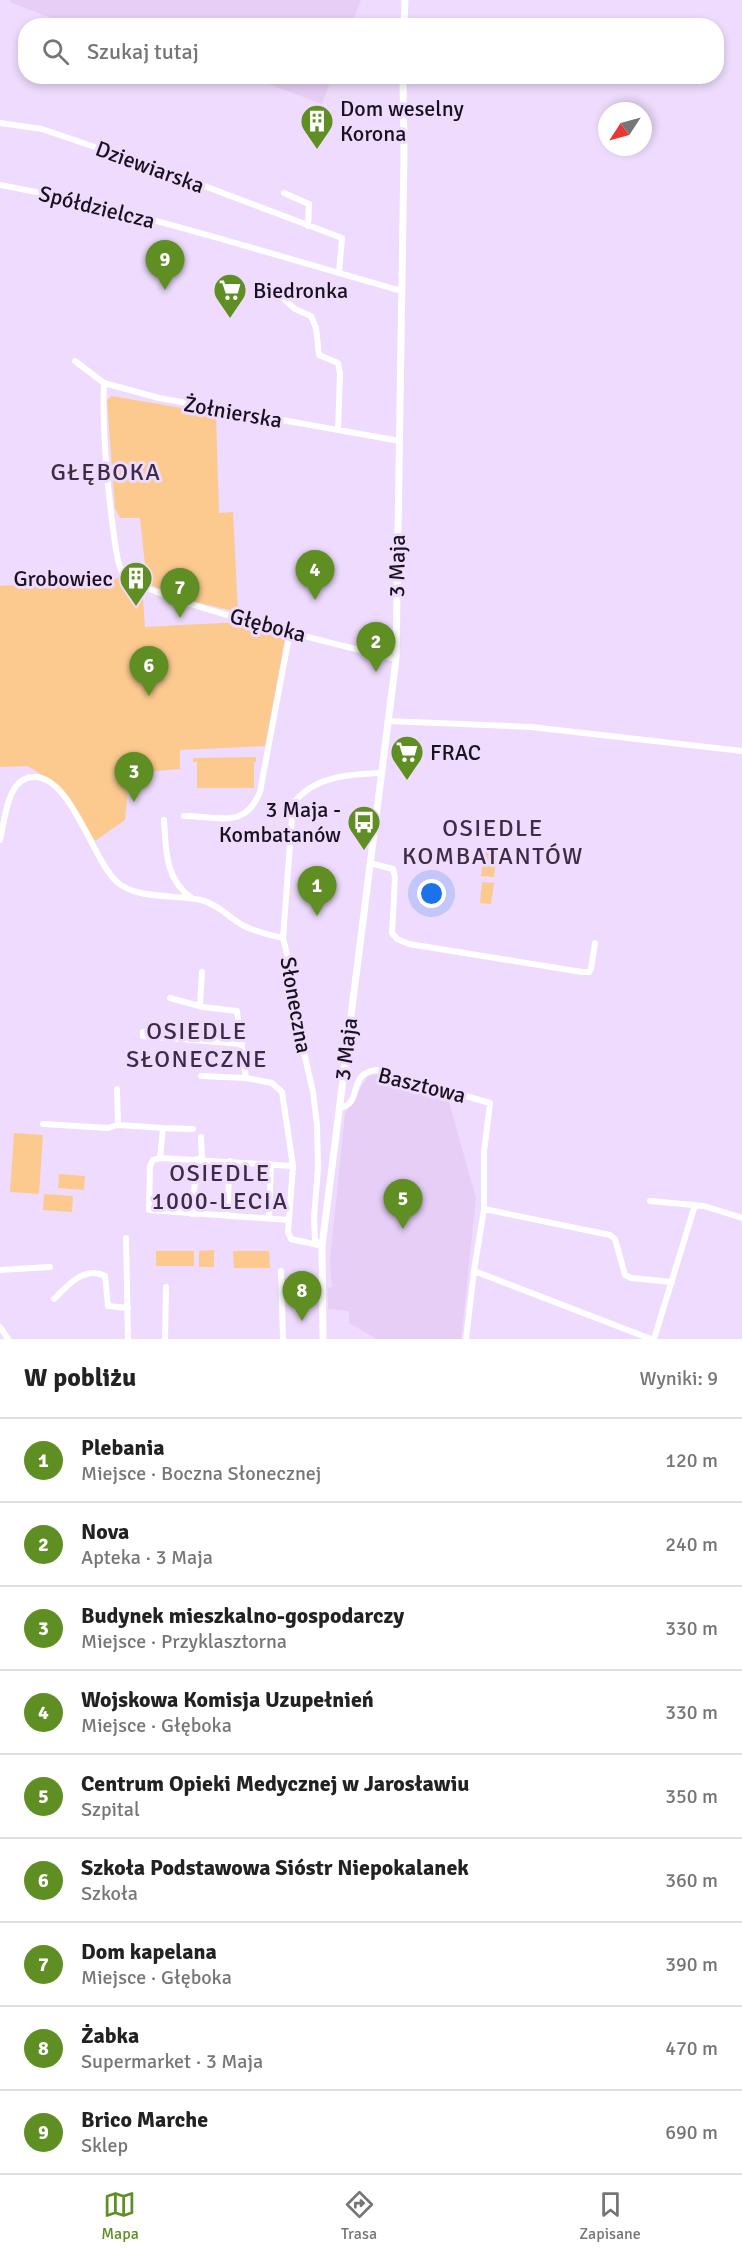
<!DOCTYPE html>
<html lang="pl">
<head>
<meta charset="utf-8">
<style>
	:root { --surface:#fff; --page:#f6f6f6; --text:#222; --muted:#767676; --line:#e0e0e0; --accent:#5f8e23 }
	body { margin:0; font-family:Signika,sans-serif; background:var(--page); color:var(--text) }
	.compass { position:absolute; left:598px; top:102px; width:54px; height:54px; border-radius:50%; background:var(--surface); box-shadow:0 3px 9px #0003; rotate:234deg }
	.you { position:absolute; left:432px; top:894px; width:21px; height:21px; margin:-15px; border:4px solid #fff; border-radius:50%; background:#1a73e8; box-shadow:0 0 0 9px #1a73e833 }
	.badge { display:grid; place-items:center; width:39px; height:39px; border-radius:50%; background:var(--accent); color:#fff; font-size:20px; font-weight:700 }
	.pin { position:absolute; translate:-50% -50px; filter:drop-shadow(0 2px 3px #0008) }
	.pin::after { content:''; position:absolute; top:32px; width:21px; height:18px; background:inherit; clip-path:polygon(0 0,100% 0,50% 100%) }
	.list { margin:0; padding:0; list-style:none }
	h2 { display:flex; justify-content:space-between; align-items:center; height:78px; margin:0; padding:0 24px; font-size:26px }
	h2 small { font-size:20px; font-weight:400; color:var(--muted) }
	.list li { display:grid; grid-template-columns:39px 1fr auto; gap:18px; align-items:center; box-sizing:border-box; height:84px; padding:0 24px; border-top:2px solid var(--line) }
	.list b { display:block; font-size:22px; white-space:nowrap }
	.list p { margin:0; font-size:20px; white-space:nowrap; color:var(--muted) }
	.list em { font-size:20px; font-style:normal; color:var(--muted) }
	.icon { flex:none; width:33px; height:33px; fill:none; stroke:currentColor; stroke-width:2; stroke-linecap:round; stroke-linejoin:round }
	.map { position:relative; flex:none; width:742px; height:1339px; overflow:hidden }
	.search { position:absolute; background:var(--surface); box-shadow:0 3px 9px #0003; left:18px; right:18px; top:18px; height:66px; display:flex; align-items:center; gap:15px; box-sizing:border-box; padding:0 21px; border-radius:24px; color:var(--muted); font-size:22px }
	.sheet { height:834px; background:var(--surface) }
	nav { display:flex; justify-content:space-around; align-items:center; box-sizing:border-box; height:84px; border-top:2px solid var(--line); background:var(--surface); font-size:16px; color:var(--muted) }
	nav a { display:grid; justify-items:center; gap:3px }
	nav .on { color:var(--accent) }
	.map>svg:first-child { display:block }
</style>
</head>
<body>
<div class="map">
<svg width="742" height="1339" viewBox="0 0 742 1339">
	<rect width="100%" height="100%" fill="#eedbfd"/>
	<path fill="#e6cef7" d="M10 0H361L351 26 69 25 10 2Z
		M250 77H332L322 104Z
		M381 1074 447 1095 476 1198 461 1339H377L349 1323V1311L328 1309V1288L332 1287 330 1261 345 1114 368 1076Z"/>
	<path fill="#fcca8f" d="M112 396 216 414 219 513 233 512 238 612 195 602 147 584 140 518H120L115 508 107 400Z
		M122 578 142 586 145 627 240 622 286 634 265 746 180 750V769L143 772 144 778H129L125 820 95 841 64 792 56 784 28 766 0 767V586Z
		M256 757V762H254V788H197V762H193V758Z
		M484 848 497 850 494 877 481 876Z
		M482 882 494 883 491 904 480 903Z
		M14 1133 43 1135 39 1194 10 1192Z
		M59 1174 85 1176 84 1190 58 1188Z
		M44 1194 73 1196 72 1212 43 1210Z
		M214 1250V1267H199V1251Z
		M156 1251H194V1266H156Z
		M233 1251H269L270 1268H234Z"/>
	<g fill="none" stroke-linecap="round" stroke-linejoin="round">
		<path stroke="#fff" stroke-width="6" d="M0 123 42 129 162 170 342 238 339 273
			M0 185C135 210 270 254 402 291
			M284 193 309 204 308 226
			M276 292 295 309 311 316 316 328 319 355 338 363 340 374 338 430
			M75 361 104 383 159 398 400 441
			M104 383C102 433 108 493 115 543 117 553 117 565 123 573 138 598 356 649 396 659
			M388 721 531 727 742 751
			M184 816C217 816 245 830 260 792L290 631
			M164 820C166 850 165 880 192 898
			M0 840C5 820 7 777 34 777 71 776 93 861 117 882 137 900 176 894 201 900 218 904 229 918 244 926 256 932 270 935 283 938L295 985 297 1022 313 1092 317 1125 318 1168 314 1218 315 1240 322 1246
			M370 863 393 869 395 877 392 933 397 939 409 944 582 972H589L591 969 595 943
			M283 938 293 804C313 776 351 774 382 773
			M170 998 203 1007 237 1011 246 1078 272 1083 282 1092 293 1166 288 1232 291 1239 322 1246
			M200 1006 202 972
			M143 1032V1036L242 1044
			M201 1076 246 1078
			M117 1089 118 1125
			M339 1108C364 1105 346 1074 376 1070L490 1103 484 1152V1209L474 1271 466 1339
			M43 1124 108 1128 118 1125 163 1128 160 1158
			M163 1128 193 1129
			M201 1137 202 1159
			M650 1201 704 1206 742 1218
			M484 1209 610 1235 615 1239 625 1275 631 1278 672 1282
			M192 1214 197 1159
			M227 1216 230 1161
			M269 1218 271 1164
			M289 1220 149 1210 150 1166 153 1160 160 1158 293 1166
			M126 1238 128 1339
			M0 1270 50 1267
			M281 1271 283 1339
			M474 1271 651 1339
			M54 1299C67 1286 85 1265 105 1276L108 1306 128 1308
			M0 1327 8 1339
			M165 1339 166 1287
			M654 1339 695 1205"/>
		<path stroke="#fff" stroke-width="7" d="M404 26 405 0
			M323 1339 322 1246 396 659 404 154 403 76"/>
	</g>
	<defs>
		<symbol id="building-pin" viewBox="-11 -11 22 30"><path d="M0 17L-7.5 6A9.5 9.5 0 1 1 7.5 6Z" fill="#5f8e23" stroke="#eedbfd"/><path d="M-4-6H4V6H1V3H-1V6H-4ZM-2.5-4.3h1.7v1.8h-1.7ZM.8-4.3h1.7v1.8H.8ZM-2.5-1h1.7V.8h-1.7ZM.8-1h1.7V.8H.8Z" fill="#fff"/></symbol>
		<symbol id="supermarket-pin" viewBox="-11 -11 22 30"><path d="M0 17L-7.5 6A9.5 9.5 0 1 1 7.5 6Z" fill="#5f8e23" stroke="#eedbfd"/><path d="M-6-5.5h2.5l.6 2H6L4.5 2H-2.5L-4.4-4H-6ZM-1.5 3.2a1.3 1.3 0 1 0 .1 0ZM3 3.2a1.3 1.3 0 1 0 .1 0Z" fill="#fff"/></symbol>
		<symbol id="bus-pin" viewBox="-11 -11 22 30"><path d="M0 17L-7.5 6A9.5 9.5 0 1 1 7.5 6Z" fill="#5f8e23" stroke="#eedbfd"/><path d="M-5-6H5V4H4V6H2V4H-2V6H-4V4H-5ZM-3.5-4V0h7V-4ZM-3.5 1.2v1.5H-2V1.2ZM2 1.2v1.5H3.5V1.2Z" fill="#fff"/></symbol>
	</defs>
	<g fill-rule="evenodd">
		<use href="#building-pin" x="298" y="102" width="38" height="52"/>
		<use href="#supermarket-pin" x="211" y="271" width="38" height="52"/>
		<use href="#building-pin" x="117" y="559" width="38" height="52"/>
		<use href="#supermarket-pin" x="388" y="733" width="38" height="52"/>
		<use href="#bus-pin" x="345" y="803" width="38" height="52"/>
	</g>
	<g text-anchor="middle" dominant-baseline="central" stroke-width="6" stroke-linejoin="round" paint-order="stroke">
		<g font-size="22" fill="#19121e" stroke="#eedbfd" text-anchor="start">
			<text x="340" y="108">Dom weselny<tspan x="340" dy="25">Korona</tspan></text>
			<text x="253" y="290">Biedronka</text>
			<text x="113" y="578" text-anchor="end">Grobowiec</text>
			<text x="430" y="752">FRAC</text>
			<text x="341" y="809" text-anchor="end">3 Maja -<tspan x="341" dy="25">Kombatanów</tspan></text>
		</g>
		<g font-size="22" fill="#19121e" stroke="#eedbfd">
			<text transform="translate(150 167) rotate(20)">Dziewiarska</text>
			<text transform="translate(97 207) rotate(14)">Spółdzielcza</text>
			<text transform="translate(233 412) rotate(10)">Żołnierska</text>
			<text transform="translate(397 566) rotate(-89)">3 Maja</text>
			<text transform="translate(268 625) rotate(15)">Głęboka</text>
			<text transform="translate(296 1005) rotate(80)">Słoneczna</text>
			<text transform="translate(346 1049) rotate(-83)">3 Maja</text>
			<text transform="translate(422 1085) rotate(14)">Basztowa</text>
		</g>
		<g font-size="24" letter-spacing="1.5" fill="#3c2c46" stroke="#eedbfd">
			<text x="106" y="472">GŁĘBOKA</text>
			<text x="493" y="828">OSIEDLE<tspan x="493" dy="28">KOMBATANTÓW</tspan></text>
			<text x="197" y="1031">OSIEDLE<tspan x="197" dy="28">SŁONECZNE</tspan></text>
			<text x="220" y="1173">OSIEDLE<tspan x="220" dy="28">1000-LECIA</tspan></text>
		</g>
	</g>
</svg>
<svg class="compass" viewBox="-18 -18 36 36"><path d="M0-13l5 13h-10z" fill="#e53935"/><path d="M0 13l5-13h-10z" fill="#767676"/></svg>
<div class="you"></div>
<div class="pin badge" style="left:317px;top:916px">1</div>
<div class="pin badge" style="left:376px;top:672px">2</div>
<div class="pin badge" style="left:134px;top:802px">3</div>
<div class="pin badge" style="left:315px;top:600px">4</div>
<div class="pin badge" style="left:403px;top:1229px">5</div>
<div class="pin badge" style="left:149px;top:696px">6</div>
<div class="pin badge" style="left:180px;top:618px">7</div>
<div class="pin badge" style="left:302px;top:1321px">8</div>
<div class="pin badge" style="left:165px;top:290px">9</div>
<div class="search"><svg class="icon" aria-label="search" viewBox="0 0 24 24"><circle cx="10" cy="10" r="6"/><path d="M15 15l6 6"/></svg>Szukaj tutaj</div>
</div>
<section class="sheet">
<h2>W pobliżu<small>Wyniki: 9</small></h2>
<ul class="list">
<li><span class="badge">1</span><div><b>Plebania</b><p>Miejsce · Boczna Słonecznej</p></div><em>120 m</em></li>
<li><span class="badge">2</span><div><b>Nova</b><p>Apteka · 3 Maja</p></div><em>240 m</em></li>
<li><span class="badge">3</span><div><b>Budynek mieszkalno-gospodarczy</b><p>Miejsce · Przyklasztorna</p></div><em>330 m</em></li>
<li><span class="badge">4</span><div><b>Wojskowa Komisja Uzupełnień</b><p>Miejsce · Głęboka</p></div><em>330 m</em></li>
<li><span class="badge">5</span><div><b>Centrum Opieki Medycznej w Jarosławiu</b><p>Szpital</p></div><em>350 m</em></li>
<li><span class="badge">6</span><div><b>Szkoła Podstawowa Sióstr Niepokalanek</b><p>Szkoła</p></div><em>360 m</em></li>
<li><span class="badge">7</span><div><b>Dom kapelana</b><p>Miejsce · Głęboka</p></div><em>390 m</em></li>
<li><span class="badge">8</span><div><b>Żabka</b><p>Supermarket · 3 Maja</p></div><em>470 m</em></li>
<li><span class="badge">9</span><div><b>Brico Marche</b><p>Sklep</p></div><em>690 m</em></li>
</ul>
</section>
<nav>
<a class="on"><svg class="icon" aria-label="map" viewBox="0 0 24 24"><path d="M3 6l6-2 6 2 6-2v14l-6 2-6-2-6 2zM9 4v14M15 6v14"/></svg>Mapa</a>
<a><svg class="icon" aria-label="directions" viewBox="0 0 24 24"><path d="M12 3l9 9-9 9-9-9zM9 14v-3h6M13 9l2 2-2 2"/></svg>Trasa</a>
<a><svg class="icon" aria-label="saved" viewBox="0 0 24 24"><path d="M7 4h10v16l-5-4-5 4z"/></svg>Zapisane</a>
</nav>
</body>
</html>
